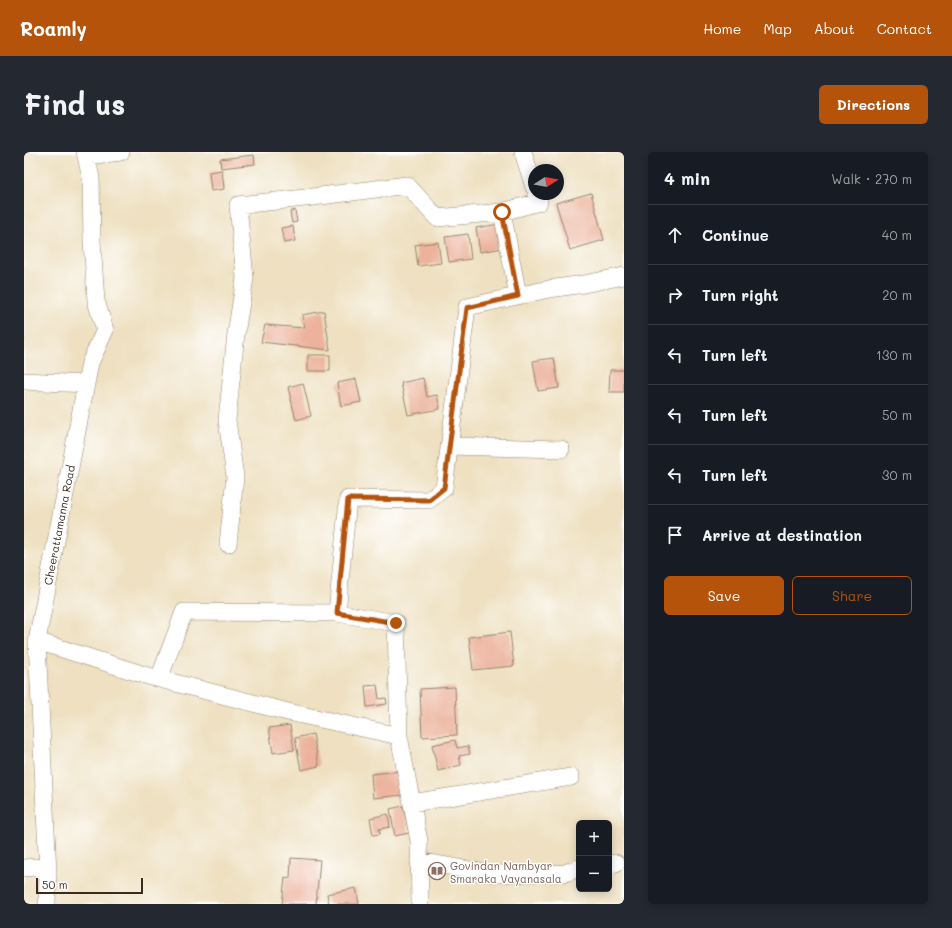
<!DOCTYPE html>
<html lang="en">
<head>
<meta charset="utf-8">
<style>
	:root { --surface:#171b24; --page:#242831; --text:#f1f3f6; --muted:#9ea1a6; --line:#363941; --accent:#b45309 }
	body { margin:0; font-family:Mali,sans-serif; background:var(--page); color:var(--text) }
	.controls { position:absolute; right:12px; bottom:12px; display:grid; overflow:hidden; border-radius:6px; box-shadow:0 2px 10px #0003 }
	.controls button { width:36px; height:36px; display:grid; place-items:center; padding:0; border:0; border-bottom:1px solid var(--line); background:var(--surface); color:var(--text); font:20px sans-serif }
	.compass { position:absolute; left:504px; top:12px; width:36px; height:36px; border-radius:50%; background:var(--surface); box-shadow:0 2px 10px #0003; rotate:79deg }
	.scale { position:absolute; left:12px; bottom:10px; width:107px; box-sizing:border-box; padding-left:4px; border:2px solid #3b2a1e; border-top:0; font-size:11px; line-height:14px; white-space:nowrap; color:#3b2a1e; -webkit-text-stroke:3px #fff; paint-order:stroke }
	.stop { position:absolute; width:12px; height:12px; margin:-9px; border:3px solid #b45309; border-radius:50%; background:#fff }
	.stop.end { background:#b45309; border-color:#fff; box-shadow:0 1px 4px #0008 }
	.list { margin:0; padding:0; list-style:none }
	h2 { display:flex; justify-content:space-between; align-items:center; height:52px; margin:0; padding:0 16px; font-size:17px }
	h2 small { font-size:13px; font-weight:400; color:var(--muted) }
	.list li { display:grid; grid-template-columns:26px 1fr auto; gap:12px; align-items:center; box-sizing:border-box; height:60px; padding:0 16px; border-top:1px solid var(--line) }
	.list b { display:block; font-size:15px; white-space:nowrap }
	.list em { font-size:13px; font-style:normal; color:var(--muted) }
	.actions { display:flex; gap:8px; padding:12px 16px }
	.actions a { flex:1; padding:9px 0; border:1px solid var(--accent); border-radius:6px; text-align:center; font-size:14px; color:var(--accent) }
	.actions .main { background:var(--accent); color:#fff }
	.icon { flex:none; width:22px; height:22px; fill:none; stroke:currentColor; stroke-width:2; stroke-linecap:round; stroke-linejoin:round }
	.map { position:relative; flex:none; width:600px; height:752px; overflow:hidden; border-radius:6px }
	header { display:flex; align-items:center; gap:24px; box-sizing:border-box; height:56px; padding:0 20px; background:var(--accent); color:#fff }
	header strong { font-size:19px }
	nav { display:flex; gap:22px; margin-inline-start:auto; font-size:14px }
	.intro { display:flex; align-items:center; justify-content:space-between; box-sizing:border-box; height:96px; padding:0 24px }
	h1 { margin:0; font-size:28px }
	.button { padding:10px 18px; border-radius:6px; background:var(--accent); color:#fff; font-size:14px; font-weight:700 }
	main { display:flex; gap:24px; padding:0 24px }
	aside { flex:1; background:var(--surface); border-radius:6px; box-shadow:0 2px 10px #0003 }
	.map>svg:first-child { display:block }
</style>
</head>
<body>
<header>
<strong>Roamly</strong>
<nav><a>Home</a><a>Map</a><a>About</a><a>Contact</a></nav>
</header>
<div class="intro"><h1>Find us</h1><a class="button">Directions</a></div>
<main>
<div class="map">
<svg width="600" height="752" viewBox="0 0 600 752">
	<rect width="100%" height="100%" fill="#fff"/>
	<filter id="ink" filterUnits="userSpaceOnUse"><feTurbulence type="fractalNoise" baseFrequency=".025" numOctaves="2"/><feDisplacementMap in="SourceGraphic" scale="8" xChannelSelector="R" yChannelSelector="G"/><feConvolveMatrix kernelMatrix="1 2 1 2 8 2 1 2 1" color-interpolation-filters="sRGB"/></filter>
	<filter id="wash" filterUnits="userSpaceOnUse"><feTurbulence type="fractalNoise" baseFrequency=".012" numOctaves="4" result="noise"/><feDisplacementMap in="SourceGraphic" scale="16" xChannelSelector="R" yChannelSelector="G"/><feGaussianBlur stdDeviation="0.9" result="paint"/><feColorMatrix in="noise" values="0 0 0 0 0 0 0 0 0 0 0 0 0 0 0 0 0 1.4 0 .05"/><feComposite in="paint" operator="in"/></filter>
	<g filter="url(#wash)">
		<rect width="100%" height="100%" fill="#eee0c0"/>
		<g id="blocks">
			<path fill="#ecb29b" d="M230 3 231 12 197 16 196 7Z
				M198 18 200 37 187 39 185 20Z
				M567 41 580 88 546 98 532 51Z
				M271 58 273 70 268 71 266 60Z
				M475 72 479 96 456 100 452 76Z
				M269 74 271 89 260 91 257 76Z
				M444 82 447 107 425 110 421 85Z
				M414 90 417 111 394 114 391 93Z
				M300 159 306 198 237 190 241 173 281 176 278 163Z
				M284 203H306V219H284Z
				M530 206 535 236 514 239 509 209Z
				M586 218H600V240H585Z
				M399 226 403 245 413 243 416 257 384 263 377 231Z
				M332 227 337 250 317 254 313 231Z
				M279 231 287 264 272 268 264 235Z
				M486 480 490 514 449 518 445 485Z
				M353 533 355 547 362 546 363 552 343 555 341 534Z
				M431 535 433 583 398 585 396 537Z
				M266 573 270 598 249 601 245 576Z
				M289 582 295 614 277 618 271 586Z
				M431 588 433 596 444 594 446 602 435 604 437 613 414 619 408 593Z
				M377 619 379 643 349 646 347 622Z
				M379 654 385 681 371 684 366 657Z
				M364 662 366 675 355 677 356 682 349 683 346 666Z
				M267 706 296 708 292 752H258L261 725 266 726Z
				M332 736 335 752H305L303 742Z"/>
		</g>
	</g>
	<g filter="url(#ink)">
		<use href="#blocks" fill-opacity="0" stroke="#94856f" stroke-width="1"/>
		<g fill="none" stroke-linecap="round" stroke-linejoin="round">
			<defs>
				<path id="minor" d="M499 0 510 35
					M62 4 97 0
					M494 144 478 60 515 50 512 42
					M0 229 62 232
					M425 294 537 297
					M204 392 211 325 203 268 212 182 221 126 214 53 281 46 383 33 413 66 478 60
					M13 489 124 524 264 560 375 584 395 689 396 752
					M135 527 160 460 313 461
					M375 584 372 471 313 461 324 347 405 348 420 336 443 155 525 137 560 132 600 124
					M388 651 547 625
					M395 709 469 722 541 721 555 716
					M585 712 592 711
					M0 716 11 715 24 721
					M23 752 24 721 13 489 66 211 81 178 72 149 68 89 67 26 61 0"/>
			</defs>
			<use href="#minor" stroke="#94856f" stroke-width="18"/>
			<use href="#minor" stroke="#fff" stroke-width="17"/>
		</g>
	</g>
	<g fill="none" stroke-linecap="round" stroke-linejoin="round" filter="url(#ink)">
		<path stroke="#b45309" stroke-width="5" d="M372 471 313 461 324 347 405 348 420 336 443 156 494 144 478 60"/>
	</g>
	<defs>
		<symbol id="library-ring" viewBox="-11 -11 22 22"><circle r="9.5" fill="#fff" stroke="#8d6e63" stroke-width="1.5"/><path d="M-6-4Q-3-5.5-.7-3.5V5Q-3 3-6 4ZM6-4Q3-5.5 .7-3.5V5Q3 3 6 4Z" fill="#8d6e63"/></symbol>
	</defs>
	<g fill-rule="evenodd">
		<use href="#library-ring" x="403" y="709" width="20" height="20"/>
	</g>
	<g text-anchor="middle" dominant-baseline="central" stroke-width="3" stroke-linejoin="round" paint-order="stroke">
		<g font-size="11" fill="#3b2a1e" stroke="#fff">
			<text transform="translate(35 373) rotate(-79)">Cheerattamanna Road</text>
		</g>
		<g font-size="11" fill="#785e54" stroke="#fff" text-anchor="start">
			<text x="426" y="713">Govindan Nambyar<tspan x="426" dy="13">Smaraka Vayanasala</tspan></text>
		</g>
	</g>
</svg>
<div class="controls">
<button>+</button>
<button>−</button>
</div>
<svg class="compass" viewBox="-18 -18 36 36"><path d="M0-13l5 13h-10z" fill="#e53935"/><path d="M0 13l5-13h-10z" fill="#9ea1a6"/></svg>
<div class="scale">50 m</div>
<div class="stop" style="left:478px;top:60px"></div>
<div class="stop end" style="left:372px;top:471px"></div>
</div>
<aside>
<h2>4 min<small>Walk · 270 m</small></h2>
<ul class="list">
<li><svg class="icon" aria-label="ahead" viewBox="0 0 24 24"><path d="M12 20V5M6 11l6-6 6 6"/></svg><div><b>Continue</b></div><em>40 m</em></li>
<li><svg class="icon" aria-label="right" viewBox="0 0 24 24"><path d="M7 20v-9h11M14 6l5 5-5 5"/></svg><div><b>Turn right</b></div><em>20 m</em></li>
<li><svg class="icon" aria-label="left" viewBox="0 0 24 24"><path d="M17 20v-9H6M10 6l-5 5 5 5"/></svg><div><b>Turn left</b></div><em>130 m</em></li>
<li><svg class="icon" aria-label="left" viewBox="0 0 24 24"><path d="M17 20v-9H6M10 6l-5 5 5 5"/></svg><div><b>Turn left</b></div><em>50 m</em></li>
<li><svg class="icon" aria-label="left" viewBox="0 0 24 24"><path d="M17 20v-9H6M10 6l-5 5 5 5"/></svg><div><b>Turn left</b></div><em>30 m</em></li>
<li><svg class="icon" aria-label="arrive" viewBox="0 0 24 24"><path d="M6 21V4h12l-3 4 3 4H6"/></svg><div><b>Arrive at destination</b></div></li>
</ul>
<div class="actions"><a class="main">Save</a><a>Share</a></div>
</aside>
</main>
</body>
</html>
